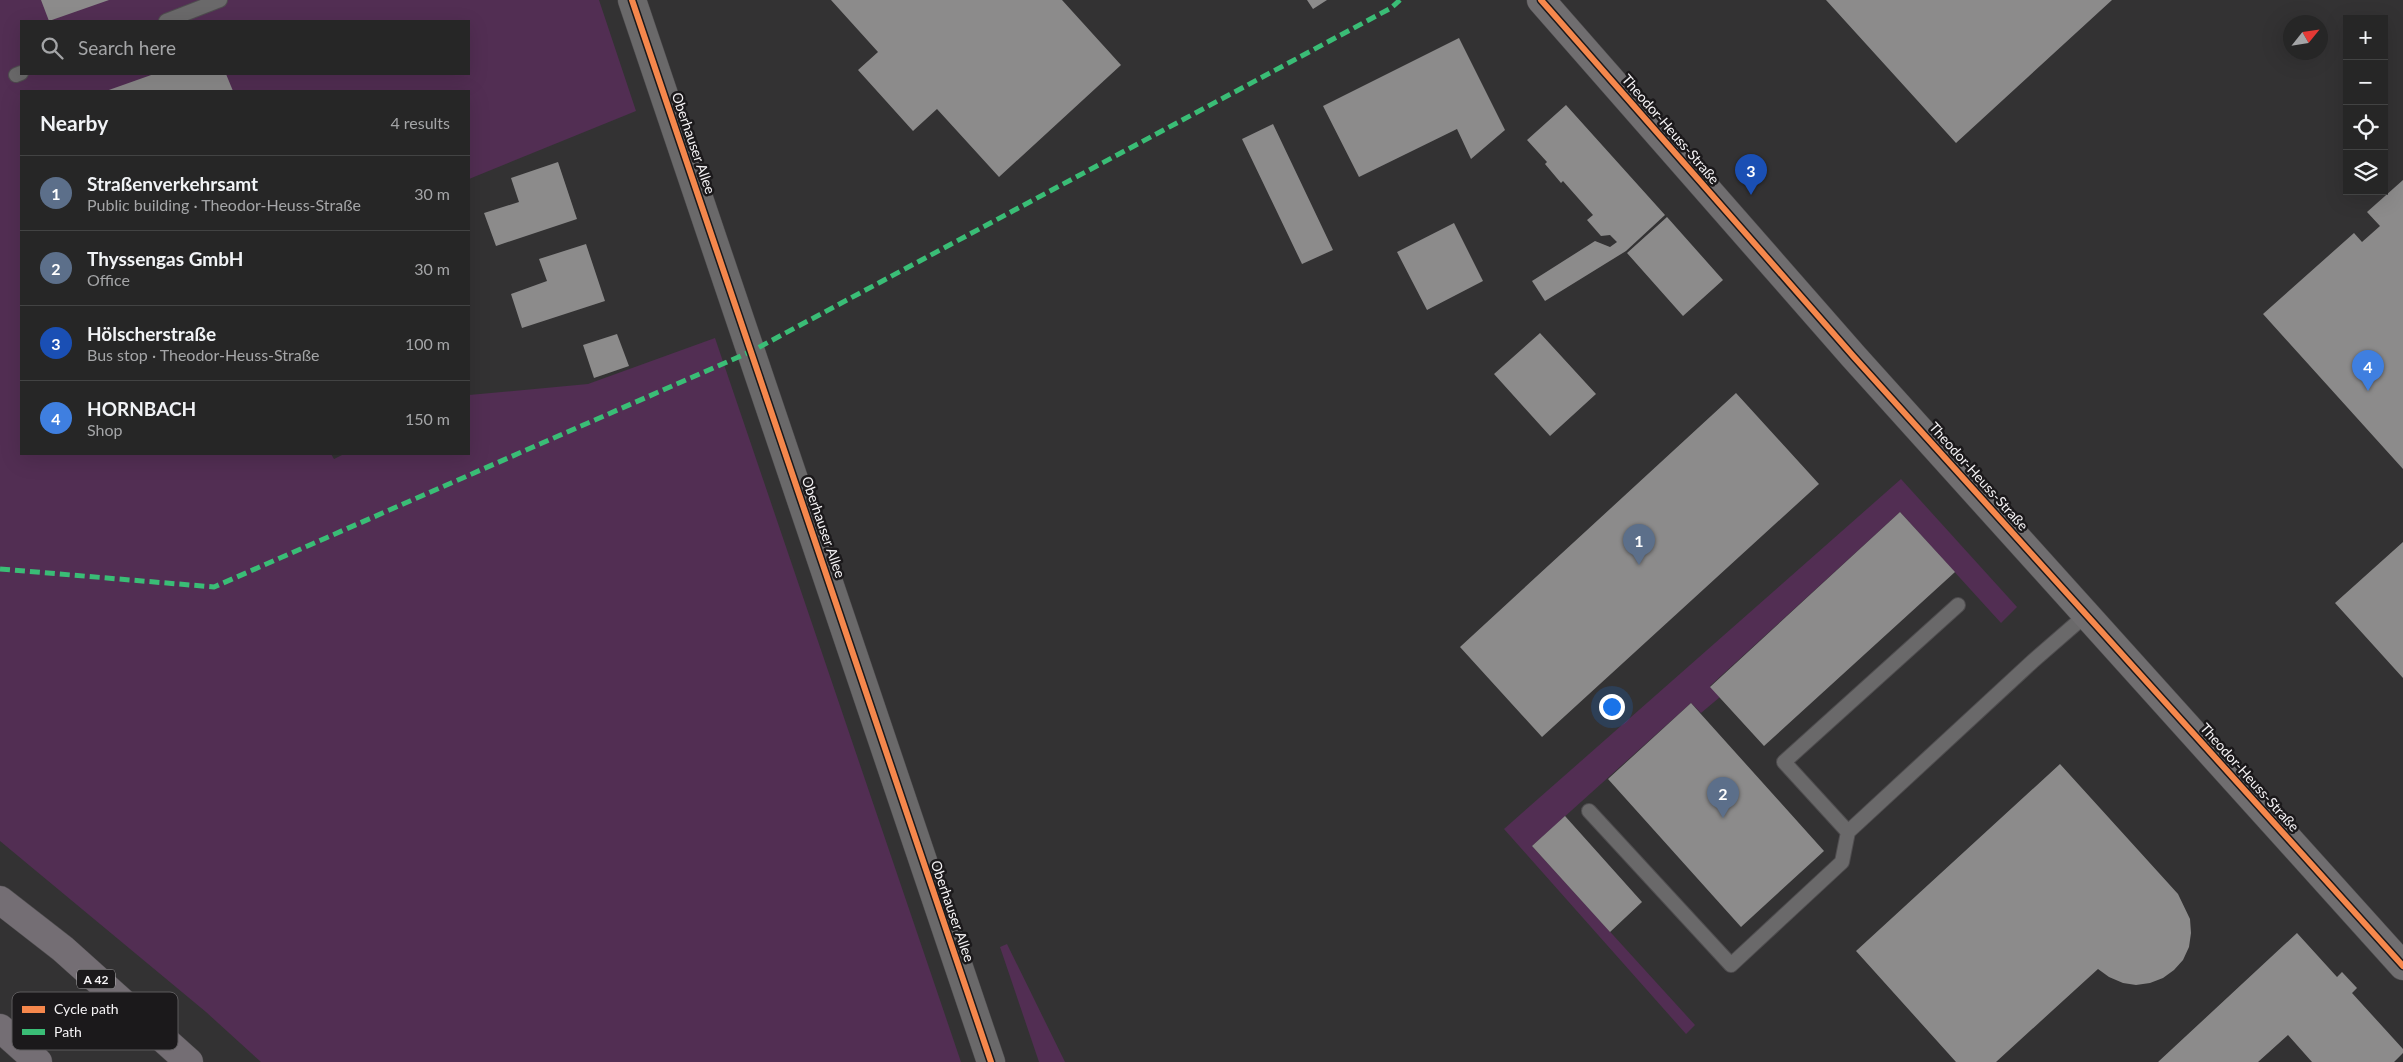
<!DOCTYPE html>
<html lang="en">
<head>
<meta charset="utf-8">
<style>
	:root { --surface:#262626; --page:#323232; --text:#f1f3f6; --muted:#a4a5a7; --line:#424343; --accent:#b1afb1 }
	body { margin:0; font-family:Lato,sans-serif; background:var(--page); color:var(--text) }
	.controls { position:absolute; right:15px; top:15px; display:grid; overflow:hidden; border-radius:0px; box-shadow:0 5px 20px #0002 }
	.controls button { width:45px; height:45px; display:grid; place-items:center; padding:0; border:0; border-bottom:1px solid var(--line); background:var(--surface); color:var(--text); font:25px sans-serif }
	.compass { position:absolute; left:2283px; top:15px; width:45px; height:45px; border-radius:50%; background:var(--surface); box-shadow:0 5px 20px #0002; rotate:60deg }
	.you { position:absolute; left:1611px; top:706px; width:18px; height:18px; margin:-12px; border:4px solid #fff; border-radius:50%; background:#1a73e8; box-shadow:0 0 0 8px #1a73e833 }
	.badge { display:grid; place-items:center; width:32px; height:32px; border-radius:50%; background:var(--accent); color:#fff; font-size:16px; font-weight:700 }
	.pin { position:absolute; translate:-50% -41px; filter:drop-shadow(0 1px 2px #0008) }
	.pin::after { content:''; position:absolute; top:26px; width:18px; height:15px; background:inherit; clip-path:polygon(0 0,100% 0,50% 100%) }
	.list { margin:0; padding:0; list-style:none }
	h2 { display:flex; justify-content:space-between; align-items:center; height:65px; margin:0; padding:0 20px; font-size:21px }
	h2 small { font-size:16px; font-weight:400; color:var(--muted) }
	.list li { display:grid; grid-template-columns:32px 1fr auto; gap:15px; align-items:center; box-sizing:border-box; height:75px; padding:0 20px; border-top:1px solid var(--line) }
	.list b { display:block; font-size:19px; white-space:nowrap }
	.list p { margin:0; font-size:16px; white-space:nowrap; color:var(--muted) }
	.list em { font-size:16px; font-style:normal; color:var(--muted) }
	.icon { flex:none; width:28px; height:28px; fill:none; stroke:currentColor; stroke-width:2; stroke-linecap:round; stroke-linejoin:round }
	.map { position:relative; flex:none; width:2403px; height:1062px; overflow:hidden }
	.search { position:absolute; background:var(--surface); box-shadow:0 5px 20px #0002; left:20px; top:20px; width:450px; height:55px; display:flex; align-items:center; gap:12px; box-sizing:border-box; padding:0 18px; border-radius:0px; color:var(--muted); font-size:19px }
	.panel { position:absolute; background:var(--surface); box-shadow:0 5px 20px #0002; left:20px; top:90px; width:450px; height:365px; border-radius:0px }
	.map>svg:first-child { display:block }
</style>
</head>
<body>
<div class="map">
<svg width="2403" height="1062" viewBox="0 0 2403 1062">
	<rect width="100%" height="100%" fill="#333233"/>
	<path fill="#522e53" fill-rule="evenodd" d="M0 0H599L636 111 469 179V91H21V454H331L334 459 344 454H469V395L588 384 715 338 961 1062H261L206 1012 0 841ZM21 21H469V74H21Z
		M1901 479 2017 607 2001 623 1900 512 1710 686 1720 697 1701 713 1691 703 1532 846 1695 1025 1686 1034 1504 829Z
		M1007 944 1065 1062H1039L1000 947Z"/>
	<path fill="#8c8b8b" d="M41 0H109L49 21Z
		M831 0H1062L1121 65 999 177 937 109 913 131 858 70 878 52Z
		M1307 0H1327L1313 9Z
		M1826 0H2112L1956 143Z
		M1459 38 1505 130 1471 159 1457 129 1359 177 1323 106Z
		M154 74H226L233 91H106Z
		M1566 105 1665 215 1626 251 1545 301 1532 281 1595 241 1610 247 1617 242 1610 235 1601 236 1587 220 1593 215 1563 181 1561 183 1545 164 1547 162 1527 140Z
		M1273 124 1333 250 1302 264 1242 139Z
		M558 162 577 219 496 246 484 213 519 202 511 178Z
		M2403 180V469L2263 314 2354 233 2362 242 2380 226 2367 212Z
		M1667 217 1723 280 1683 316 1627 253Z
		M1454 223 1483 281 1427 310 1397 252Z
		M586 244 605 301 522 328 511 294 547 281 539 259Z
		M1540 333 1596 394 1550 436 1494 374Z
		M617 334 629 366 594 378 583 345Z
		M1736 393 1819 484 1542 737 1460 647Z
		M1900 512 1955 572 1764 746 1710 687Z
		M2403 542V678L2335 603Z
		M1691 703 1824 851 1741 927 1608 779Z
		M2060 764 2178 894 2190 919 2191 933 2189 947 2183 960 2174 970 2163 978 2150 983 2136 985 2123 983 2109 977 2098 969 1996 1062H1956L1856 951Z
		M1565 816 1642 902 1610 932 1532 846Z
		M2297 933 2337 977 2342 972 2357 988 2352 993 2403 1049V1053L2394 1062H2312L2288 1035 2258 1062H2158Z"/>
	<g fill="none" stroke-linecap="round" stroke-linejoin="round">
		<defs>
			<path id="lane" d="M166 21 220 0
				M16 75 21 73
				M1589 811 1731 965 1842 862 1848 832 2033 661 2087 614
				M1848 832 1784 762 1958 605"/>
			<path id="street" d="M632 0 991 1062"/>
			<path id="secondary" d="M1541 0 1854 357 2403 966"/>
			<path id="highway" d="M0 900 63 949 189 1062
				M0 1028 38 1062"/>
		</defs>
		<use href="#lane" stroke="#4f4d4f" stroke-width="16"/>
		<use href="#street" stroke="#4f4d4f" stroke-width="29"/>
		<use href="#secondary" stroke="#4f4d4f" stroke-width="29"/>
		<use href="#highway" stroke="#4f4d4f" stroke-width="29"/>
		<use href="#lane" stroke="#6a696a" stroke-width="14"/>
		<use href="#street" stroke="#6a696a" stroke-width="28"/>
		<use href="#secondary" stroke="#706e70" stroke-width="28"/>
		<use href="#highway" stroke="#746e74" stroke-width="28"/>
		<path stroke="#3abd76" stroke-width="5" stroke-dasharray="10 5" stroke-linecap="butt" d="M0 569 214 587 752 351 1391 8 1400 0"/>
		<defs>
			<path id="cycleway" d="M632 0 991 1062
				M1541 0 1854 357 2403 966"/>
		</defs>
		<use href="#cycleway" stroke="#1b191b" stroke-width="9"/>
		<use href="#cycleway" stroke="#f5874c" stroke-width="6"/>
	</g>
	<g text-anchor="middle" dominant-baseline="central" stroke-width="5" stroke-linejoin="round" paint-order="stroke">
		<rect fill="#1b191b" stroke="#b4b2b4" stroke-width="1" x="77" y="969.5" width="38" height="19" rx="4"/>
		<g font-size="12" font-weight="bold" fill="#f5f3f5">
			<text x="96" y="979">A 42</text>
		</g>
		<g font-size="14" fill="#f5f3f5" stroke="#1b191b">
			<text transform="translate(1671 129) rotate(49)">Theodor-Heuss-Straße</text>
			<text transform="translate(694 143) rotate(71)">Oberhauser Allee</text>
			<text transform="translate(1979 476) rotate(48)">Theodor-Heuss-Straße</text>
			<text transform="translate(824 527) rotate(71)">Oberhauser Allee</text>
			<text transform="translate(2250 777) rotate(48)">Theodor-Heuss-Straße</text>
			<text transform="translate(953 911) rotate(71)">Oberhauser Allee</text>
		</g>
	</g>
	<rect x="12" y="992" width="166" height="58" rx="8" fill="#1b191b" stroke="#5c5a5c" stroke-width="1"/>
	<rect x="22" y="1006" width="23" height="7" fill="#f5874c"/>
	<rect x="22" y="1029" width="23" height="6" fill="#3abd76"/>
	<g font-size="14" fill="#f5f3f5">
		<text x="54" y="1014">Cycle path</text>
		<text x="54" y="1037">Path</text>
	</g>
</svg>
<div class="controls">
<button>+</button>
<button>−</button>
<button><svg class="icon" aria-label="locate" viewBox="0 0 24 24"><circle cx="12" cy="12" r="6"/><path d="M12 2v4M12 18v4M2 12h4M18 12h4"/></svg></button>
<button><svg class="icon" aria-label="layers" viewBox="0 0 24 24"><path d="M12 4l9 5-9 5-9-5zM3 14l9 5 9-5"/></svg></button>
</div>
<svg class="compass" viewBox="-18 -18 36 36"><path d="M0-13l5 13h-10z" fill="#e53935"/><path d="M0 13l5-13h-10z" fill="#a4a5a7"/></svg>
<div class="you"></div>
<div class="pin badge" style="left:1639px;top:565px;background:#5c6f8a">1</div>
<div class="pin badge" style="left:1723px;top:818px;background:#5c6f8a">2</div>
<div class="pin badge" style="left:1751px;top:195px;background:#1a4fb4">3</div>
<div class="pin badge" style="left:2368px;top:391px;background:#3f7fe0">4</div>
<div class="search"><svg class="icon" aria-label="search" viewBox="0 0 24 24"><circle cx="10" cy="10" r="6"/><path d="M15 15l6 6"/></svg>Search here</div>
<section class="panel">
<h2>Nearby<small>4 results</small></h2>
<ul class="list">
<li><span class="badge" style="background:#5c6f8a">1</span><div><b>Straßenverkehrsamt</b><p>Public building · Theodor-Heuss-Straße</p></div><em>30 m</em></li>
<li><span class="badge" style="background:#5c6f8a">2</span><div><b>Thyssengas GmbH</b><p>Office</p></div><em>30 m</em></li>
<li><span class="badge" style="background:#1a4fb4">3</span><div><b>Hölscherstraße</b><p>Bus stop · Theodor-Heuss-Straße</p></div><em>100 m</em></li>
<li><span class="badge" style="background:#3f7fe0">4</span><div><b>HORNBACH</b><p>Shop</p></div><em>150 m</em></li>
</ul>
</section>
</div>
</body>
</html>
